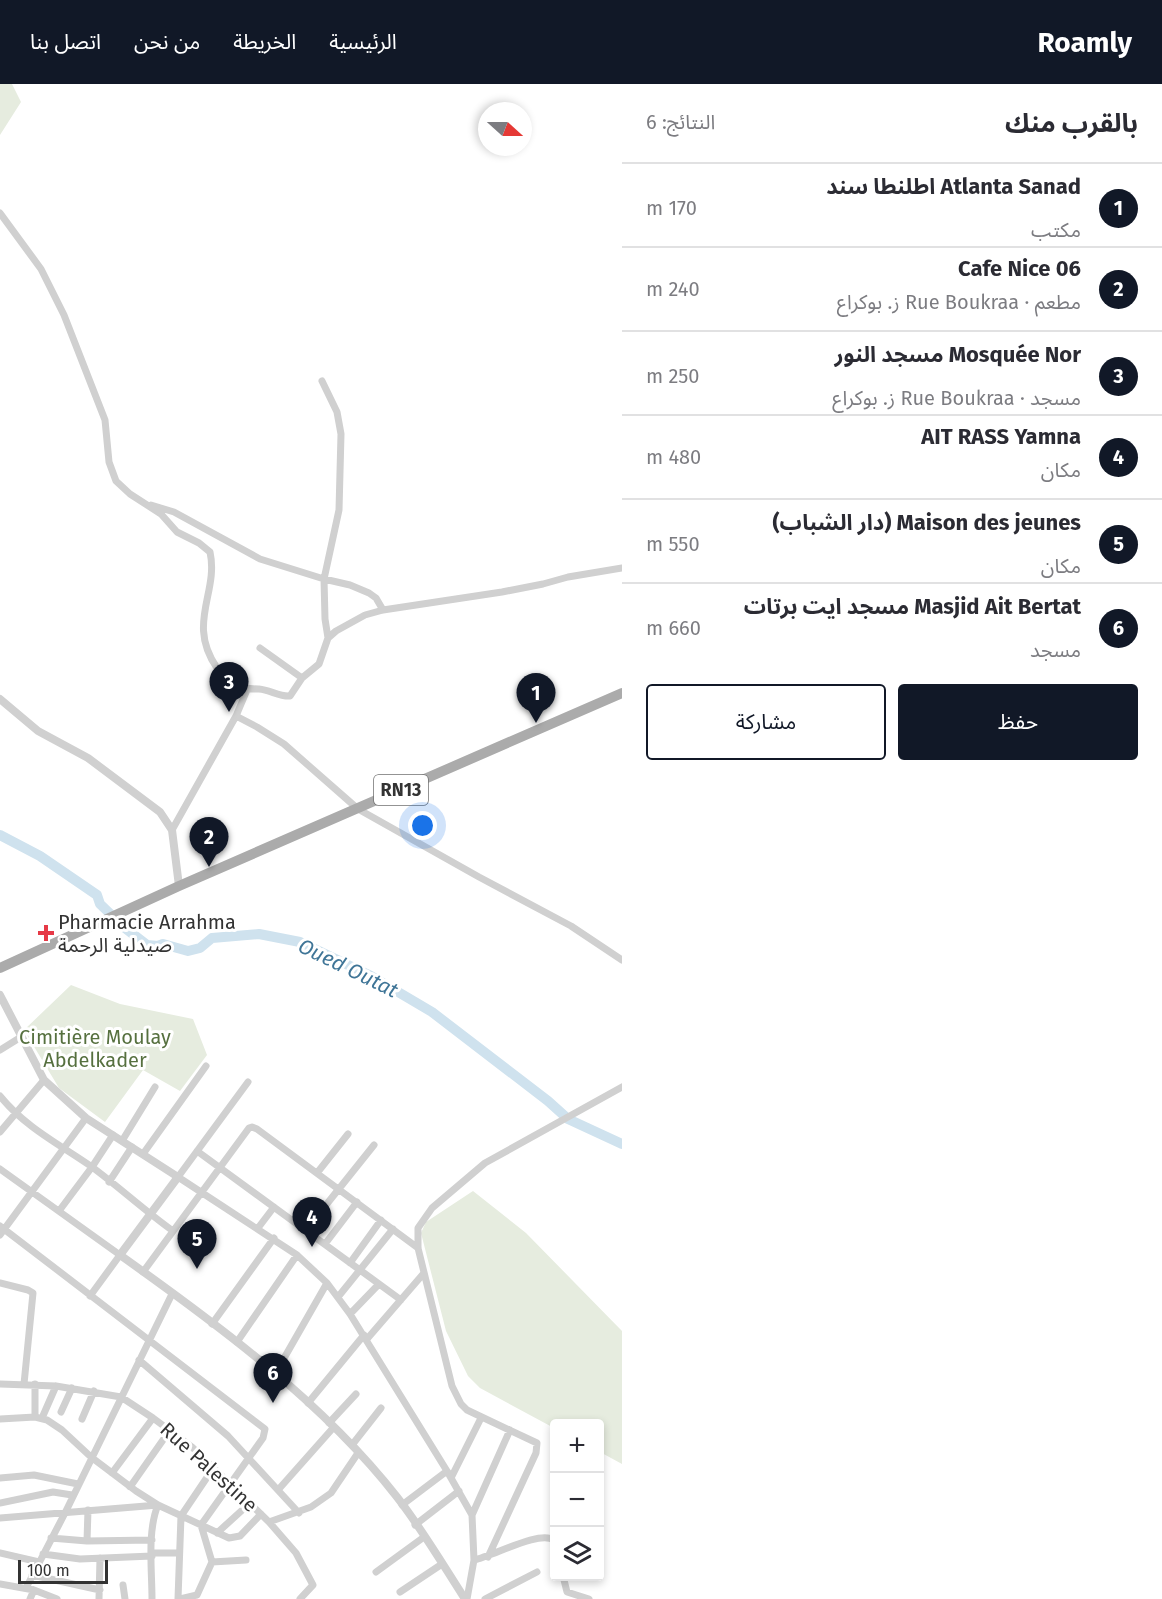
<!DOCTYPE html>
<html lang="ar">
<head>
<meta charset="utf-8">
<style>
	:root { --surface:#fff; --page:#f7f7f7; --text:#2b2b33; --muted:#7c7c81; --line:#e1e1e2; --accent:#111827 }
	body { margin:0; font-family:"Fira Sans","Noto Sans Arabic",sans-serif; background:var(--page); color:var(--text); direction:rtl }
	.controls { position:absolute; right:18px; bottom:18px; display:grid; overflow:hidden; border-radius:6px; box-shadow:0 3px 9px #0003 }
	.controls button { width:54px; height:54px; display:grid; place-items:center; padding:0; border:0; border-bottom:2px solid var(--line); background:var(--surface); color:var(--text); font:30px sans-serif }
	.compass { position:absolute; left:478px; top:18px; width:54px; height:54px; border-radius:50%; background:var(--surface); box-shadow:0 3px 9px #0003; rotate:111deg }
	.scale { position:absolute; left:18px; bottom:15px; width:90px; box-sizing:border-box; padding-left:6px; border:3px solid #333; border-top:0; font-size:16px; line-height:21px; white-space:nowrap; color:#333; -webkit-text-stroke:4px #fff; paint-order:stroke }
	.you { position:absolute; left:423px; top:742px; width:21px; height:21px; margin:-15px; border:4px solid #fff; border-radius:50%; background:#1a73e8; box-shadow:0 0 0 9px #1a73e833 }
	.badge { display:grid; place-items:center; width:39px; height:39px; border-radius:50%; background:var(--accent); color:#fff; font-size:20px; font-weight:700 }
	.pin { position:absolute; translate:-50% -50px; filter:drop-shadow(0 2px 3px #0008) }
	.pin::after { content:''; position:absolute; top:32px; width:21px; height:18px; background:inherit; clip-path:polygon(0 0,100% 0,50% 100%) }
	.list { margin:0; padding:0; list-style:none }
	h2 { display:flex; justify-content:space-between; align-items:center; height:78px; margin:0; padding:0 24px; font-size:26px }
	h2 small { font-size:20px; font-weight:400; color:var(--muted) }
	.list li { display:grid; grid-template-columns:39px 1fr auto; gap:18px; align-items:center; box-sizing:border-box; height:84px; padding:0 24px; border-top:2px solid var(--line) }
	.list b { display:block; font-size:22px; white-space:nowrap }
	.list p { margin:0; font-size:20px; white-space:nowrap; color:var(--muted) }
	.list em { font-size:20px; font-style:normal; color:var(--muted) }
	.actions { display:flex; gap:12px; padding:18px 24px }
	.actions a { flex:1; padding:14px 0; border:2px solid var(--accent); border-radius:6px; text-align:center; font-size:21px; color:var(--accent) }
	.actions .main { background:var(--accent); color:#fff }
	.icon { flex:none; width:33px; height:33px; fill:none; stroke:currentColor; stroke-width:2; stroke-linecap:round; stroke-linejoin:round }
	.map { position:relative; flex:none; width:622px; height:1515px; overflow:hidden; direction:ltr }
	header { display:flex; align-items:center; gap:36px; box-sizing:border-box; height:84px; padding:0 30px; background:var(--accent); color:#fff }
	header strong { font-size:28px }
	nav { display:flex; gap:33px; margin-inline-start:auto; font-size:21px }
	main { display:flex }
	aside { flex:1; background:var(--surface) }
	.map>svg:first-child { display:block }
</style>
</head>
<body>
<header>
<strong>Roamly</strong>
<nav><a>الرئيسية</a><a>الخريطة</a><a>من نحن</a><a>اتصل بنا</a></nav>
</header>
<main>
<aside>
<h2>بالقرب منك<small>النتائج: 6</small></h2>
<ul class="list">
<li><span class="badge">1</span><div><b>Atlanta Sanad اطلنطا سند</b><p>مكتب</p></div><em>170 m</em></li>
<li><span class="badge">2</span><div><b>Cafe Nice 06</b><p>مطعم · Rue Boukraa ز. بوكراع</p></div><em>240 m</em></li>
<li><span class="badge">3</span><div><b>Mosquée Nor مسجد النور</b><p>مسجد · Rue Boukraa ز. بوكراع</p></div><em>250 m</em></li>
<li><span class="badge">4</span><div><b>AIT RASS Yamna</b><p>مكان</p></div><em>480 m</em></li>
<li><span class="badge">5</span><div><b>Maison des jeunes (دار الشباب)</b><p>مكان</p></div><em>550 m</em></li>
<li><span class="badge">6</span><div><b>Masjid Ait Bertat مسجد ايت برتات</b><p>مسجد</p></div><em>660 m</em></li>
</ul>
<div class="actions"><a class="main">حفظ</a><a>مشاركة</a></div>
</aside>
<div class="map">
<svg width="622" height="1515" viewBox="0 0 622 1515">
	<rect width="100%" height="100%" fill="#fff"/>
	<path fill="#e6ecdf" d="M0 0H12L21 18 0 51Z
		M71 901 120 920 193 935 207 971 180 1007 143 986 105 1038 59 1004 24 946Z
		M473 1107 526 1149 622 1247V1380L600 1368V1340H554V1344L480 1304 468 1292 446 1247 421 1149 426 1138Z"/>
	<g fill="none" stroke-linecap="round" stroke-linejoin="round">
		<path stroke="#cfe2ee" stroke-width="10" d="M0 751 40 772 97 811 100 820 125 844 147 861 158 862 163 860 188 867 200 864 212 854 259 850 300 858 371 892 432 928 548 1017 568 1035 622 1060"/>
		<path stroke="#d0d0d0" stroke-width="7" d="M0 129 41 185 64 231 105 336 109 378 116 397 130 410 161 430 177 448 199 459 210 468C219 509 186 539 217 584 229 601 240 605 259 605 270 606 280 613 290 612L302 594 319 580 328 554 336 547 365 531 383 526 502 508 543 500 568 493 622 484
			M322 297 337 328 341 350 339 426 324 495 325 535 328 554
			M151 421 174 428 260 475 324 495 350 501 369 509 376 514 383 526
			M260 564 302 594
			M236 632 257 643 284 660 358 725 479 793 571 842 622 876
			M172 746 236 632 247 606
			M0 966 21 953
			M248 998 178 1093 297 1171 327 1199 350 1230 447 1387 472 1431 474 1476 467 1515
			M0 1012C26 1044 59 1060 92 1083 119 1103 145 1127 173 1147
			M0 1048 44 996
			M122 1057 155 1003
			M197 1067 401 1216
			M143 1070 206 982
			M0 1085 120 1171 90 1212
			M317 1089 348 1050
			M109 1098 132 1063
			M59 1127 92 1083 113 1051
			M0 1142 265 1345 263 1354 201 1441 212 1478 197 1511 180 1515
			M258 1144 274 1123
			M306 1146 374 1061
			M0 1151 86 1034
			M325 1160 357 1118
			M350 1179 381 1136
			M143 1188 249 1044 252 1043 257 1045 418 1164
			M0 1199 28 1206 33 1209 24 1300
			M338 1213 393 1145
			M350 1230 379 1200
			M212 1240 274 1154
			M367 1255 424 1189
			M237 1258 297 1171
			M139 1276 228 1352 299 1429
			M275 1290 327 1199
			M0 1300 56 1302 121 1313 153 1334 192 1363 269 1438 311 1423 331 1409 358 1369
			M308 1319 364 1251
			M61 1328 72 1304
			M35 1333V1300
			M42 1334 56 1302
			M0 1335 35 1333 47 1336 62 1346 91 1373 136 1407 158 1421 229 1454 240 1452 261 1430
			M82 1335 94 1307
			M329 1339 356 1310
			M352 1361 381 1324
			M112 1389 153 1334
			M0 1394 34 1391 78 1400
			M451 1394 481 1334
			M130 1403 170 1346
			M278 1406 333 1344
			M0 1419 53 1408 72 1411
			M402 1421 447 1387
			M472 1431 510 1346
			M0 1434 158 1421C147 1447 152 1486 152 1515
			M269 1438 296 1469 313 1501 300 1515
			M415 1441 459 1407
			M217 1449 250 1419
			M51 1454 87 1457 152 1456
			M87 1457 88 1426
			M0 1469 39 1478
			M152 1469H178
			M43 1470 80 1475 152 1472
			M488 1473 536 1369 537 1359 467 1326 461 1320 452 1302 418 1164V1144L432 1124 485 1079 622 1003
			M474 1476C494 1472 539 1446 554 1456
			M212 1478 246 1476
			M376 1488 424 1453
			M32 1491 100 1506
			M563 1492 567 1508 589 1515
			M0 1500 34 1506 57 1515
			M123 1501 125 1515
			M26 1504 65 1429 172 1210
			M400 1508 442 1480
			M30 1515 34 1506
			M99 1515 100 1474
			M178 1515 181 1432 214 1383
			M485 1515 537 1488"/>
		<path stroke="#d0d0d0" stroke-width="8" d="M0 615 38 647 88 674 160 728 172 746 179 802
			M0 911 44 996 86 1034 178 1093 120 1171C217 1240 323 1318 397 1413 422 1445 443 1481 465 1515"/>
		<path stroke="#ababab" stroke-width="10" d="M0 884 179 802 622 609"/>
	</g>
	<path fill="#e63946" stroke="#fff" stroke-width="2" d="M43 840h6v6h6v6h-6v6h-6v-6h-6v-6h6z"/>
	<g text-anchor="middle" dominant-baseline="central" stroke-width="6" stroke-linejoin="round" paint-order="stroke">
		<rect fill="#fff" stroke="#707070" stroke-width="1.5" x="374" y="691" width="54" height="30" rx="4.5"/>
		<g font-size="18" font-weight="bold" fill="#333">
			<text x="401" y="706">RN13</text>
		</g>
		<g font-size="20" fill="#333" stroke="#fff" text-anchor="start">
			<text x="58" y="838">Pharmacie Arrahma<tspan x="58" dy="23">صيدلية الرحمة</tspan></text>
		</g>
		<g font-size="20" fill="#56703f" stroke="#fff">
			<text x="95" y="953">Cimitière Moulay<tspan x="95" dy="23">Abdelkader</tspan></text>
		</g>
		<g font-size="20" fill="#333" stroke="#fff">
			<text transform="translate(209 1383) rotate(42)">Rue Palestine</text>
		</g>
		<g font-size="21" font-style="italic" fill="#3f7597" stroke="#fff">
			<text transform="translate(348 884) rotate(26)">Oued Outat</text>
		</g>
	</g>
</svg>
<div class="controls">
<button>+</button>
<button>−</button>
<button><svg class="icon" aria-label="layers" viewBox="0 0 24 24"><path d="M12 4l9 5-9 5-9-5zM3 14l9 5 9-5"/></svg></button>
</div>
<svg class="compass" viewBox="-18 -18 36 36"><path d="M0-13l5 13h-10z" fill="#e53935"/><path d="M0 13l5-13h-10z" fill="#7c7c81"/></svg>
<div class="scale">100 m</div>
<div class="you"></div>
<div class="pin badge" style="left:536px;top:639px">1</div>
<div class="pin badge" style="left:209px;top:783px">2</div>
<div class="pin badge" style="left:229px;top:628px">3</div>
<div class="pin badge" style="left:312px;top:1163px">4</div>
<div class="pin badge" style="left:197px;top:1185px">5</div>
<div class="pin badge" style="left:273px;top:1319px">6</div>
</div>
</main>
</body>
</html>
